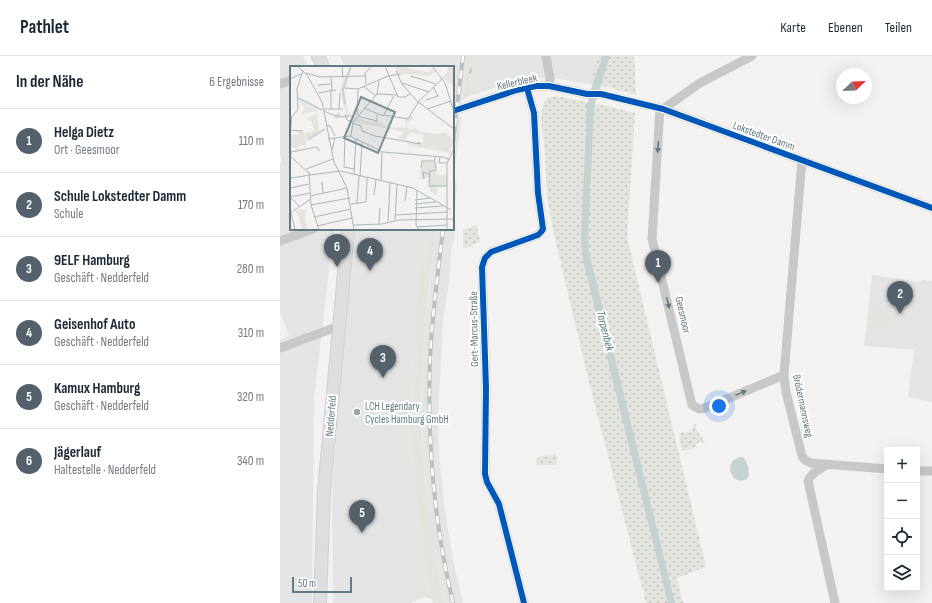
<!DOCTYPE html>
<html lang="de">
<head>
<meta charset="utf-8">
<style>
	:root { --surface:#fff; --page:#f6f6f7; --text:#1f2937; --muted:#747a83; --line:#e0e1e3; --accent:#54606a }
	body { margin:0; font-family:"Sofia Sans Condensed",sans-serif; background:var(--page); color:var(--text) }
	.controls { position:absolute; right:12px; bottom:12px; display:grid; overflow:hidden; border-radius:0px; box-shadow:0 4px 16px #0002 }
	.controls button { width:36px; height:36px; display:grid; place-items:center; padding:0; border:0; border-bottom:1px solid var(--line); background:var(--surface); color:var(--text); font:20px sans-serif }
	.compass { position:absolute; left:556px; top:12px; width:36px; height:36px; border-radius:50%; background:var(--surface); box-shadow:0 4px 16px #0002; rotate:67deg }
	.scale { position:absolute; left:12px; bottom:10px; width:60px; box-sizing:border-box; padding-left:4px; border:2px solid #627a81; border-top:0; font-size:11px; line-height:14px; white-space:nowrap; color:#627a81; -webkit-text-stroke:3px #fff; paint-order:stroke }
	.you { position:absolute; left:439px; top:350px; width:14px; height:14px; margin:-10px; border:3px solid #fff; border-radius:50%; background:#1a73e8; box-shadow:0 0 0 6px #1a73e833 }
	.badge { display:grid; place-items:center; width:26px; height:26px; border-radius:50%; background:var(--accent); color:#fff; font-size:13px; font-weight:700 }
	.pin { position:absolute; translate:-50% -33px; filter:drop-shadow(0 1px 2px #0008) }
	.pin::after { content:''; position:absolute; top:21px; width:14px; height:12px; background:inherit; clip-path:polygon(0 0,100% 0,50% 100%) }
	.list { margin:0; padding:0; list-style:none }
	h2 { display:flex; justify-content:space-between; align-items:center; height:52px; margin:0; padding:0 16px; font-size:17px }
	h2 small { font-size:13px; font-weight:400; color:var(--muted) }
	.list li { display:grid; grid-template-columns:26px 1fr auto; gap:12px; align-items:center; box-sizing:border-box; height:64px; padding:0 16px; border-top:1px solid var(--line) }
	.list b { display:block; font-size:15px; white-space:nowrap }
	.list p { margin:0; font-size:13px; white-space:nowrap; color:var(--muted) }
	.list em { font-size:13px; font-style:normal; color:var(--muted) }
	.icon { flex:none; width:22px; height:22px; fill:none; stroke:currentColor; stroke-width:2; stroke-linecap:round; stroke-linejoin:round }
	.map { position:relative; flex:none; width:652px; height:547px; overflow:hidden }
	header { display:flex; align-items:center; gap:24px; box-sizing:border-box; height:56px; padding:0 20px; background:var(--surface); border-bottom:1px solid var(--line) }
	header strong { font-size:19px }
	nav { display:flex; gap:22px; margin-inline-start:auto; font-size:14px }
	main { display:flex }
	aside { flex:1; background:var(--surface) }
	.map>svg:first-child { display:block }
</style>
</head>
<body>
<header>
<strong>Pathlet</strong>
<nav><a>Karte</a><a>Ebenen</a><a>Teilen</a></nav>
</header>
<main>
<aside>
<h2>In der Nähe<small>6 Ergebnisse</small></h2>
<ul class="list">
<li><span class="badge">1</span><div><b>Helga Dietz</b><p>Ort · Geesmoor</p></div><em>110 m</em></li>
<li><span class="badge">2</span><div><b>Schule Lokstedter Damm</b><p>Schule</p></div><em>170 m</em></li>
<li><span class="badge">3</span><div><b>9ELF Hamburg</b><p>Geschäft · Nedderfeld</p></div><em>280 m</em></li>
<li><span class="badge">4</span><div><b>Geisenhof Auto</b><p>Geschäft · Nedderfeld</p></div><em>310 m</em></li>
<li><span class="badge">5</span><div><b>Kamux Hamburg</b><p>Geschäft · Nedderfeld</p></div><em>320 m</em></li>
<li><span class="badge">6</span><div><b>Jägerlauf</b><p>Haltestelle · Nedderfeld</p></div><em>340 m</em></li>
</ul>
</aside>
<div class="map">
<svg width="652" height="547" viewBox="0 0 652 547">
	<defs>
		<pattern id="forest-firs" width="22" height="20" patternUnits="userSpaceOnUse"><rect width="22" height="20" fill="#e2e4dd"/><path d="M5 1l3.5 6h-7zM16 11l3.5 6h-7z" fill="#bbbeb9"/></pattern>
		<pattern id="park-dots" width="8" height="8" patternUnits="userSpaceOnUse"><rect width="8" height="8" fill="#e2e4dd"/><path d="M2 2h.1M6 6h.1" fill="none" stroke="#bbbeb9" stroke-width="1.8" stroke-linecap="round"/></pattern>
	</defs>
	<rect width="100%" height="100%" fill="#f3f2f0"/>
	<path fill="#e3e4e3" d="M0 0H23L28 11H11V173H54L34 342 32 547H0V284L9 280 0 256V107L2 106 0 100Z
		M60 0H187L183 44 173 48V11H65Z
		M193 0H317L311 25 308 28 280 23 249 21 189 40Z
		M182 60 173 123 177 127 173 174 175 178 174 184 172 187 169 226 163 265 158 359 159 396 164 448 173 504 183 547H165L150 474 143 401 142 322 145 274 156 173H173V63Z
		M73 173H150L146 205 140 210 135 260 132 358 129 359 134 424 149 534 145 541 130 547H53L52 437Z
		M592 219 641 226V224L652 225V346L628 341 634 294 584 290Z"/>
	<path fill="#e2e4dd" d="M150 173H156C150 222 144 272 142 321 139 397 148 473 165 547H153L151 543 145 541 149 534 134 424 129 359 132 358 135 260 140 209 146 205Z
		M595 250 609 251 606 275 593 273Z"/>
	<path fill="url(#forest-firs)" d="M187 0H193L189 40 183 44Z"/>
	<path fill="url(#park-dots)" d="M317 0H354L356 39 324 30 323 32 308 28 311 25Z
		M275 40 327 50 355 57 347 181 426 511 397 522 403 547H366L309 326 275 183 267 140 265 99 261 60 264 46 267 42Z
		M197 169 200 186 183 193V174Z
		M413 368H416V373L425 386 424 387 418 386 414 392 403 395 399 385 401 377 403 376 407 377 412 374Z
		M275 398 278 401 276 409H257L256 404C261 397 269 401 275 398Z"/>
	<path fill="#c6d2d2" d="M323 0H330L314 50 308 183 309 196 395 547H388L303 205 301 181 307 49 313 27Z
		M461 401 464 402C468 408 470 415 468 422 452 433 441 405 461 401Z"/>
	<g fill="none" stroke-linecap="round" stroke-linejoin="round">
		<defs>
			<path id="major" d="M38 0 43 11
				M40 547 44 436 68 173"/>
		</defs>
		<use href="#major" stroke="#d0d0d0" stroke-width="14"/>
		<path stroke="#c7c8c8" stroke-width="9" d="M266 0 270 23 269 30
			M0 28 11 24
			M380 52 372 183 412 349 419 353 425 352 504 319
			M383 53 420 27 472 0
			M173 55 237 34 256 30H269L307 38H321L383 53 652 152
			M522 104 504 319 506 336 522 400 525 404 531 407 607 413
			M0 185 33 173
			M0 292 59 270
			M546 409C539 414 531 417 528 425L555 547
			M637 415H652
			M244 547 219 448 207 426 205 418 206 332 202 211 205 202 211 196 258 179 261 176 263 173 258 137 254 57 247 32"/>
		<use href="#major" stroke="#dddedd" stroke-width="12"/>
		<defs>
			<path id="rail" d="M173 86 183 0
				M163 173C158 216 152 260 150 303 147 385 154 467 173 547"/>
		</defs>
		<use href="#rail" stroke="#bcbebf" stroke-width="4"/>
		<use href="#rail" stroke="#fff" stroke-width="2.5" stroke-dasharray="8" stroke-linecap="butt"/>
		<defs>
			<path id="cycleway" d="M173 55 237 34 256 30H269L307 38H321L383 53 652 152
				M244 547 219 448 207 426 205 418 206 332 202 211 205 202 211 196 258 179 261 176 263 173 258 137 254 57 247 32"/>
		</defs>
		<use href="#cycleway" stroke="#fff" stroke-width="8"/>
		<use href="#cycleway" stroke="#0057b8" stroke-width="6"/>
	</g>
	<defs><path id="oneway-solid" d="M-6-.8H1V-3.2L6.5 0L1 3.2V.8H-6Z"/></defs>
	<g fill="#627a81">
		<use href="#oneway-solid" transform="translate(378 91) rotate(94)"/>
		<use href="#oneway-solid" transform="translate(388 247) rotate(77)"/>
		<use href="#oneway-solid" transform="translate(461 337) rotate(-22)"/>
	</g>
	<circle fill="#95a4a8" stroke="#fff" stroke-width="1.5" cx="77" cy="356" r="4"/>
	<g text-anchor="middle" dominant-baseline="central" stroke-width="4" stroke-linejoin="round" paint-order="stroke">
		<g font-size="11" fill="#627a81" stroke="#fff">
			<text transform="translate(237 26) rotate(-13)">Kellerbleek</text>
			<text transform="translate(484 80) rotate(20)">Lokstedter Damm</text>
			<text transform="translate(403 259) rotate(77)">Geesmoor</text>
			<text transform="translate(194 273) rotate(-91)">Gert-Marcus-Straße</text>
			<text transform="translate(523 350) rotate(78)">Brödermannsweg</text>
			<text transform="translate(51 360) rotate(-85)">Nedderfeld</text>
		</g>
		<g font-size="11" fill="#627a81" stroke="#fff" text-anchor="start">
			<text x="85" y="350">LCH Legendary<tspan x="85" dy="13">Cycles Hamburg GmbH</tspan></text>
		</g>
		<g font-size="12" font-style="italic" fill="#587678" stroke="#fff">
			<text transform="translate(325 275) rotate(76)">Tarpenbek</text>
		</g>
	</g>
	<g transform="translate(10 10)">
		<rect width="164" height="164" fill="#f3f2f0"/>
		<path d="M27 48 30 67 16 76 15 67 24 65 22 56 16 52Z" fill="#e2e4dd"/>
		<path d="M7 34 28 45 27 48 24 45 11 49 15 41Z" fill="#e2e4dd"/>
		<path d="M105 0 139 6 143 3 145 5 140 10 107 7ZM159 0H164V21L152 12 156 8ZM54 12H57L53 24 57 41 58 46 66 51 64 53 56 47 50 24ZM121 49 124 53 116 57 119 64 126 62 127 65 148 68 155 66 164 75 160 87 117 79 118 76 132 78 134 69 120 67 115 74 107 72 115 66 63 56 67 51 75 55 89 56 97 61 116 62 115 54ZM9 64 14 67 17 83 14 79 8 80V83L1 81 0 69H8ZM131 96H145L147 109H156L157 120 147 121V129L140 125 139 111 130 114ZM11 143 16 144 15 153 18 164H12L9 151 6 146 2 147Z" fill="#e2e4dd"/>
		<path fill="none" stroke="#c6d2d2" stroke-width="2" d="M8 32 32 44M55 38 53 24 61 0M45 51 61 50M19 73 35 63"/>
		<path fill="none" stroke="#acb7ba" stroke-width="1" d="M7 0 17 9 32 36 44 96 57 122 64 164M52 0 53 12M95 0 108 31H115L120 28M142 0 155 17 164 46M106 5 112 18 127 35 164 63M16 7 30 11 75 10M41 11 42 24M123 11H121V10L146 18M0 13 11 8M112 17 139 26M76 18 75 7 82 0M28 19 41 18M73 20 86 30M55 22 68 23M68 23 98 10 111 8M41 24V43M28 27 46 24M87 28 107 29M136 34 148 30 143 21M74 42 93 50 104 30M34 43H53M49 43 50 27M137 43 161 35M34 45 45 50 50 48M55 48 57 54 63 56M67 49 68 23M94 49 118 53 129 35 152 13M67 50 87 55V49M0 53 8 43 7 23 13 4M62 57 71 60 72 65 85 70 131 78 128 76M36 59 40 60 45 70M0 64 13 65M0 67 2 51M55 70 54 101 64 103M61 70 63 56 87 28 89 15M0 72 1 90M38 73 60 70 93 86 153 91 160 94M42 84 45 72M1 86 27 81 29 85M0 90 20 108M150 91 149 97H157M131 102 132 95H144L146 90M16 103 43 93M140 105 146 104 145 95M19 106 21 139 29 164M64 109 66 72M13 110 50 105 123 122 161 144M70 111 72 76M0 112 15 110M134 113 133 106 140 108M91 115 92 86M32 119V116L33 127M139 120H157M139 120 140 105M0 122 19 118M127 124 126 159 129 164M84 129 86 114M20 130 57 122M0 131 20 127M0 131 9 140M125 134 140 132M115 135 117 121M67 137 69 110M61 138 76 136 77 112M125 138 146 136M21 139 60 132M125 142 153 140M157 144V164M157 145V97L164 83M0 147 21 133M1 147 5 164M105 149 157 146M24 151 61 143M105 154 107 118M98 156 100 117M89 158 90 142M64 159 92 158 109 154 164 153M27 160 62 152M127 161 157 159"/>
		<path fill="#7c8f94" fill-opacity="0.15" stroke="#7c8f94" stroke-width="2" d="M71 31 105 46 88 87 54 72Z"/>
		<rect width="164" height="164" fill="none" stroke="#627a81" stroke-width="2"/>
	</g>
</svg>
<div class="controls">
<button>+</button>
<button>−</button>
<button><svg class="icon" aria-label="locate" viewBox="0 0 24 24"><circle cx="12" cy="12" r="6"/><path d="M12 2v4M12 18v4M2 12h4M18 12h4"/></svg></button>
<button><svg class="icon" aria-label="layers" viewBox="0 0 24 24"><path d="M12 4l9 5-9 5-9-5zM3 14l9 5 9-5"/></svg></button>
</div>
<svg class="compass" viewBox="-18 -18 36 36"><path d="M0-13l5 13h-10z" fill="#e53935"/><path d="M0 13l5-13h-10z" fill="#747a83"/></svg>
<div class="scale">50 m</div>
<div class="you"></div>
<div class="pin badge" style="left:378px;top:227px">1</div>
<div class="pin badge" style="left:620px;top:258px">2</div>
<div class="pin badge" style="left:103px;top:322px">3</div>
<div class="pin badge" style="left:90px;top:215px">4</div>
<div class="pin badge" style="left:82px;top:477px">5</div>
<div class="pin badge" style="left:57px;top:211px">6</div>
</div>
</main>
</body>
</html>
